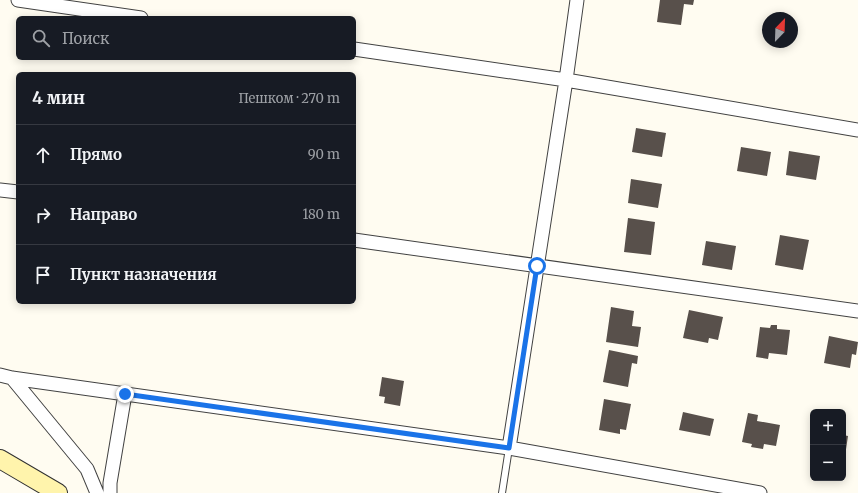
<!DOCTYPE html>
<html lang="ru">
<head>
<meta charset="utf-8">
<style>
	:root { --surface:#171b24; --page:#20242c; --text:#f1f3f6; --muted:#9ea1a6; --line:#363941 }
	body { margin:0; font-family:Merriweather,serif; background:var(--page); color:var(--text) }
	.controls { position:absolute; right:12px; bottom:12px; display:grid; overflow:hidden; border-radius:6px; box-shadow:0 2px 10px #0003 }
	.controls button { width:36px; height:36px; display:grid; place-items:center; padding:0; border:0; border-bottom:1px solid var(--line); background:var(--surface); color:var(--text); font:20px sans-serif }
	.compass { position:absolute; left:762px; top:12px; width:36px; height:36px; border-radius:50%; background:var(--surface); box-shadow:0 2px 10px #0003; rotate:23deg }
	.stop { position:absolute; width:12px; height:12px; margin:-9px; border:3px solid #1a73e8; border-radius:50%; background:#fff }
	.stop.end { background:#1a73e8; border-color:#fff; box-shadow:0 1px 4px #0008 }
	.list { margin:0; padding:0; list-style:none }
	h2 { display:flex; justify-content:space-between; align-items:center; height:52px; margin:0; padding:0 16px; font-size:17px }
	h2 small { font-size:13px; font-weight:400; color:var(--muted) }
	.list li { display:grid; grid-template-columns:26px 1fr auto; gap:12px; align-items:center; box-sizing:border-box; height:60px; padding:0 16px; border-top:1px solid var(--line) }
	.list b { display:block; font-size:15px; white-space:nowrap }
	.list em { font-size:13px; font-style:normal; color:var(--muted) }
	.icon { flex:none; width:22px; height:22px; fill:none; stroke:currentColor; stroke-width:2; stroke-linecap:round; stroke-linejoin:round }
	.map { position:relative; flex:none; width:858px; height:493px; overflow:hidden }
	.search { position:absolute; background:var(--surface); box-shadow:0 2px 10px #0003; left:16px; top:16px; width:340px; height:44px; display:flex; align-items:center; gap:10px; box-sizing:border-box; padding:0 14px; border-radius:6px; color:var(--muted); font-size:15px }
	.panel { position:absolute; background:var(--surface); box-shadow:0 2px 10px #0003; left:16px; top:72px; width:340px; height:232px; border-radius:6px }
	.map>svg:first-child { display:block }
</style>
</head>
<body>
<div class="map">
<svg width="858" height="493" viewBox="0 0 858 493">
	<rect width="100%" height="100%" fill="#fffcf1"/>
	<path fill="#58504b" d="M660 0H694L693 5 684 4 681 25 657 22Z
		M636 128 666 133 662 157 632 152Z
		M741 147 771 152 767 176 737 171Z
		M789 151 820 156 816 180 786 175Z
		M631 179 662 184 658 208 628 203Z
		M628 218 655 222 651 255 624 252Z
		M780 235 809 240 803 270 775 265Z
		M706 241 736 246 732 270 702 265Z
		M611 307 634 311 632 326 641 327 638 347 606 342Z
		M689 310 723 317 718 340 709 338 708 343 683 338Z
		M771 325H777V329L790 330 787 355 769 353 768 359 756 357 760 327 770 328Z
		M829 336 858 342 856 355 852 354 850 368 824 363Z
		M609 350 638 356 637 364 632 363 628 387 603 382Z
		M382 377 404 381 400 406 384 403 385 397 379 396Z
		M604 399 631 404 626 430 620 429V434L599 430Z
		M683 412 714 419 710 436 679 430Z
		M748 413 758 415 757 421 780 425 776 446 764 444 763 449 751 447 752 444 742 442Z
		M843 435 848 436 845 456H843Z"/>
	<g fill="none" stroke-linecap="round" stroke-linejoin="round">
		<defs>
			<path id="service" d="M502 493 509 448"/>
			<path id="minor" d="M18 0 141 18
				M354 49 566 80 858 130
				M0 190 18 192
				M354 240 858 311
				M0 375 12 378 509 448 760 493
				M12 378 87 469 97 493
				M509 448 566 80 577 0
				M110 493V483L125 394"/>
			<path id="secondary" d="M0 459 58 493"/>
		</defs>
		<use href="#service" stroke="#424242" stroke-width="8"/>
		<use href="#minor" stroke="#424242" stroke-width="15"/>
		<use href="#secondary" stroke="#313131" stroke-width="20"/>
		<use href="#service" stroke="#fff" stroke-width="6"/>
		<use href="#minor" stroke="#fff" stroke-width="13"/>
		<use href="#secondary" stroke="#fff4ac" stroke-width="18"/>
	</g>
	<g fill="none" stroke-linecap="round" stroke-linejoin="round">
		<path stroke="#1a73e8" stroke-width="5" d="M125 394 509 448 537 266"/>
	</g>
</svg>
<div class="controls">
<button>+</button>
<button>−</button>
</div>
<svg class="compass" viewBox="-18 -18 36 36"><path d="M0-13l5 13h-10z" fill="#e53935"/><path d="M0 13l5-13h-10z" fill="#9ea1a6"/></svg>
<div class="stop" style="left:537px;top:266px"></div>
<div class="stop end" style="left:125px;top:394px"></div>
<div class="search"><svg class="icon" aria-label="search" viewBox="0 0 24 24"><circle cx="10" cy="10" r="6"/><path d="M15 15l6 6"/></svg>Поиск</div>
<section class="panel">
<h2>4 мин<small>Пешком · 270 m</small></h2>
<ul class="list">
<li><svg class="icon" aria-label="ahead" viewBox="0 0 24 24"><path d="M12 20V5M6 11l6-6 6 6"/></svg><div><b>Прямо</b></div><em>90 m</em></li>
<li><svg class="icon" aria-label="right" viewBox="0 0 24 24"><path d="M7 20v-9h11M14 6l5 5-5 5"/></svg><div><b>Направо</b></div><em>180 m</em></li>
<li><svg class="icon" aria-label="arrive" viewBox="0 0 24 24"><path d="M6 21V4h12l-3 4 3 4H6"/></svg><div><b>Пункт назначения</b></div></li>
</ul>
</section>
</div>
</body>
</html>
